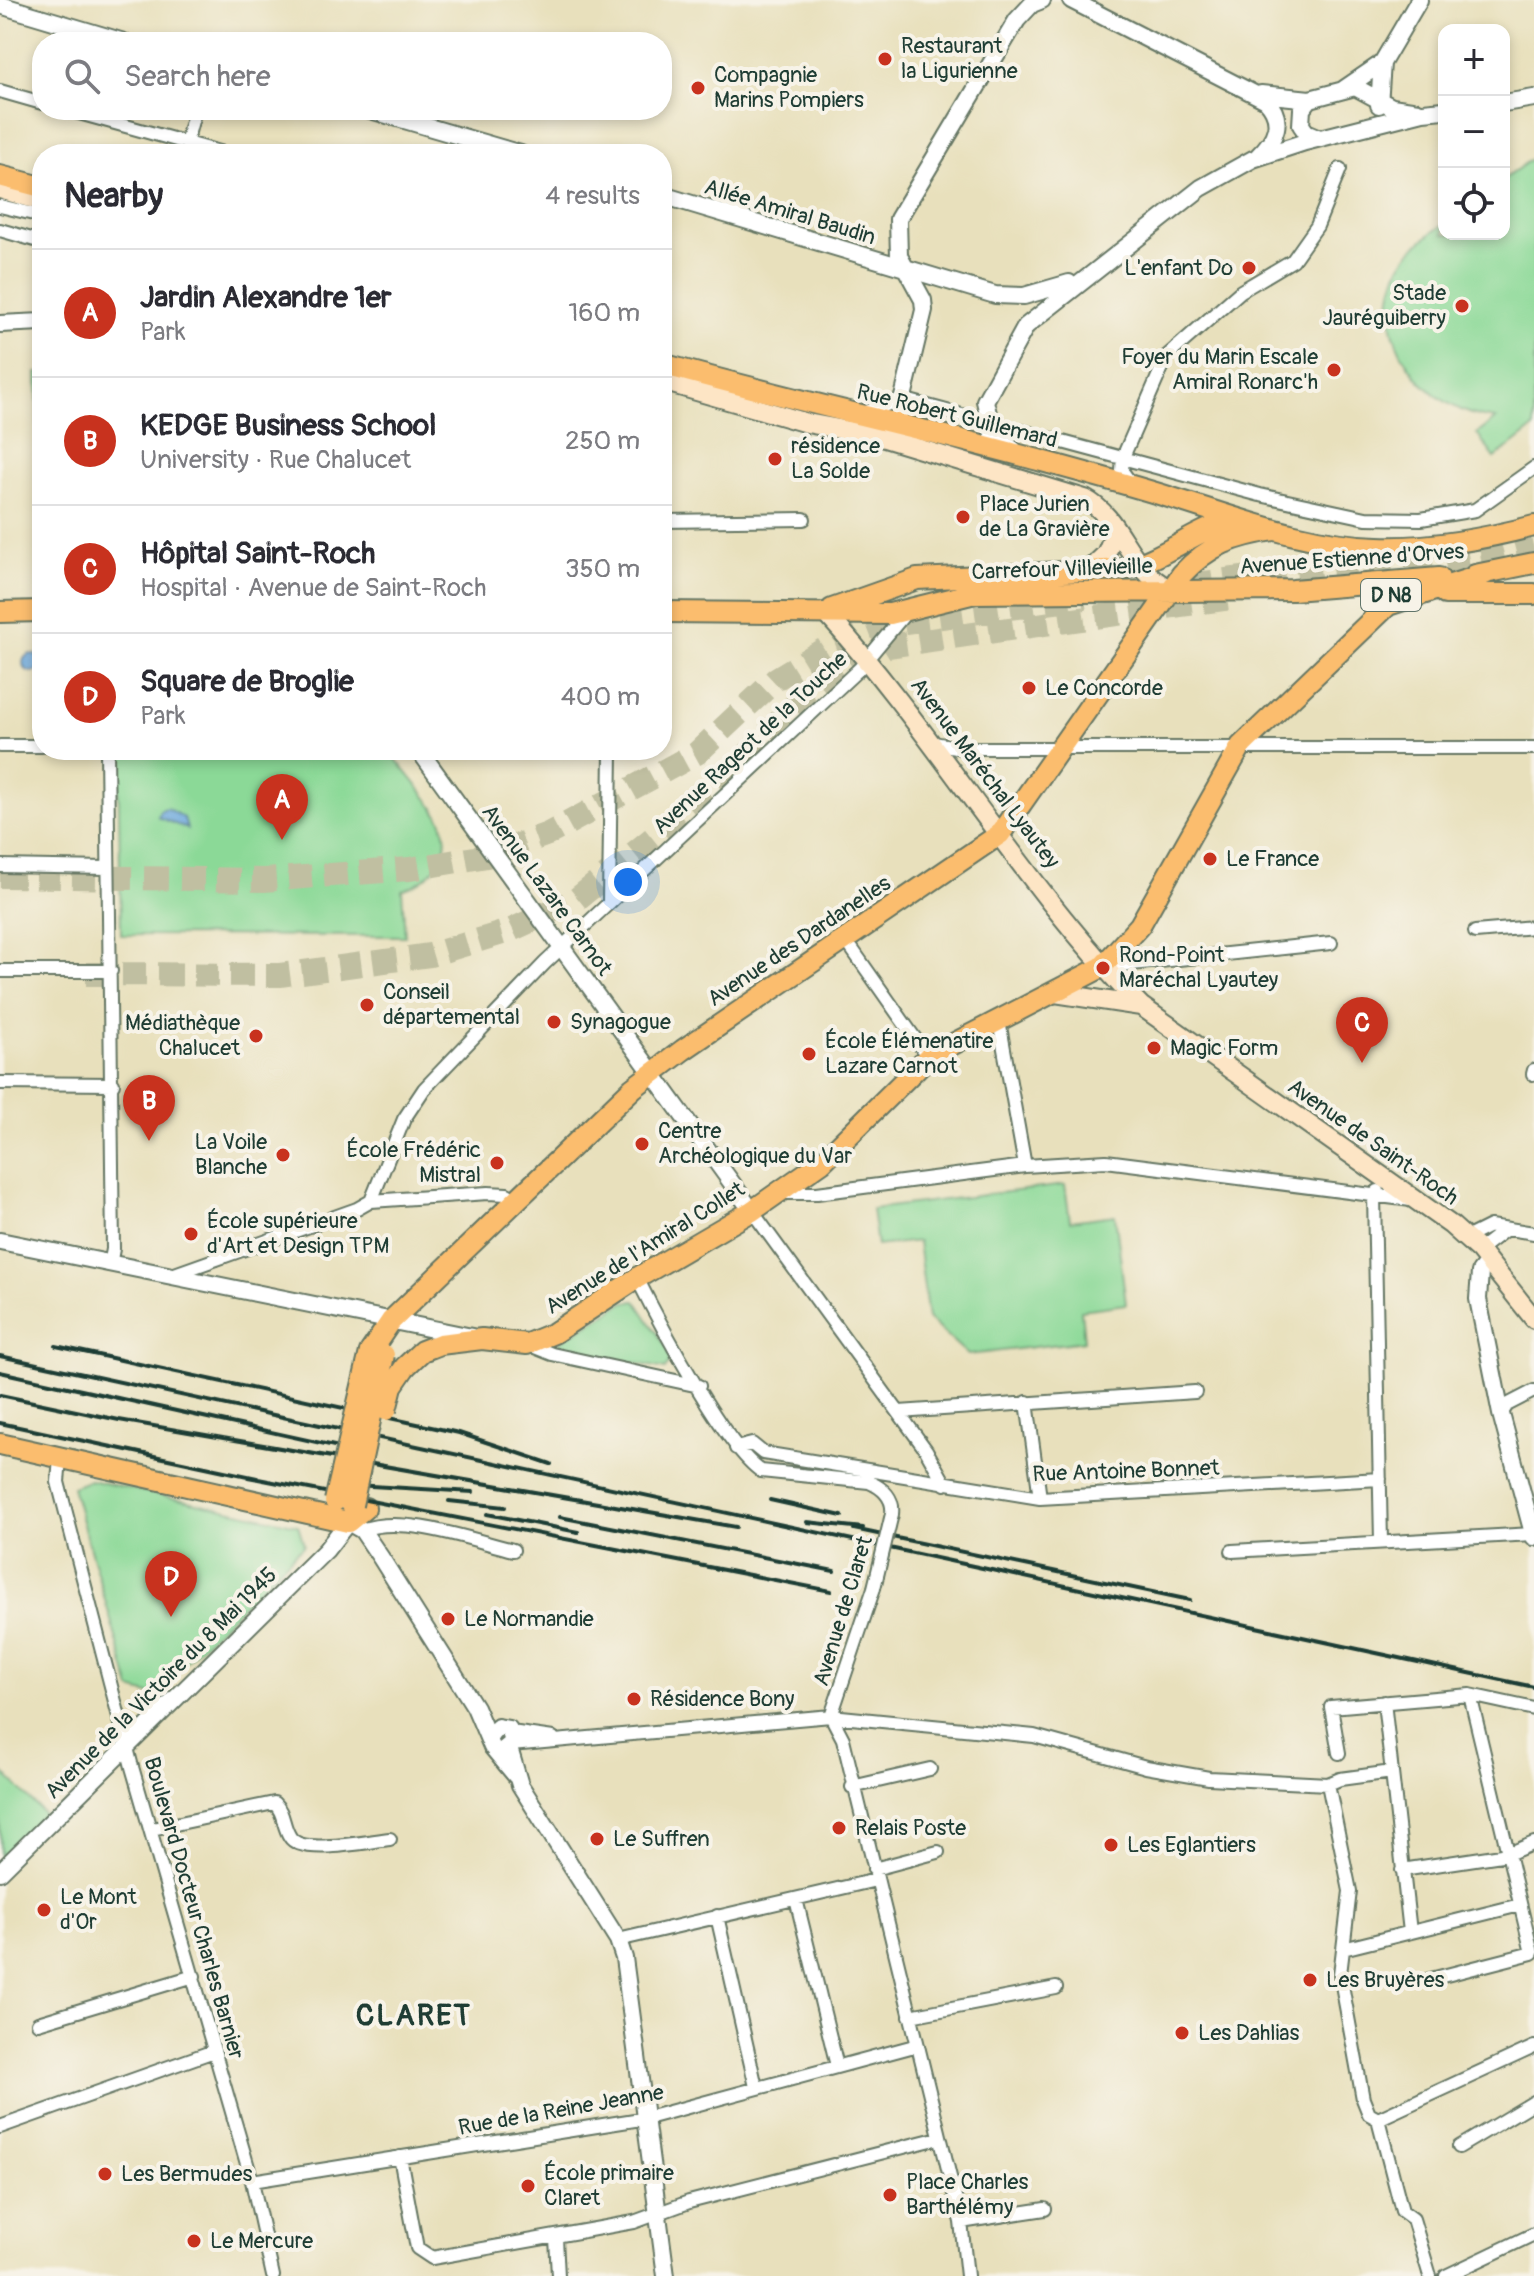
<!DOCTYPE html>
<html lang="en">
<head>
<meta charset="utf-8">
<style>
	:root { --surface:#fff; --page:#f7f7f7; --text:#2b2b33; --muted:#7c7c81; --line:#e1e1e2; --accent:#c8321e }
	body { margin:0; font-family:Pangolin,sans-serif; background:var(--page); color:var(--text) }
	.controls { position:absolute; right:24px; top:24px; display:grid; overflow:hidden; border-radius:16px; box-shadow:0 4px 12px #0003 }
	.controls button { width:72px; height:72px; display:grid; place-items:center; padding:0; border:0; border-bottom:2px solid var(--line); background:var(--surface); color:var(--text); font:40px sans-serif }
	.you { position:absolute; left:628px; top:882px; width:28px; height:28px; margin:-20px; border:6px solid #fff; border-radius:50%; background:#1a73e8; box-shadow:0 0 0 12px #1a73e833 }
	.badge { display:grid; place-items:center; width:52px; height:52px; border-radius:50%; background:var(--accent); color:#fff; font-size:26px; font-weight:700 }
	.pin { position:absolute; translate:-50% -66px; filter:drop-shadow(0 2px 4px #0008) }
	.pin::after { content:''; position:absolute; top:42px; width:28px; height:24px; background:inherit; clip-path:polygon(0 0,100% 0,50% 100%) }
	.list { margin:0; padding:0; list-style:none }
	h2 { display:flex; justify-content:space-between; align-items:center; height:104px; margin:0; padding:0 32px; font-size:34px }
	h2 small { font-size:26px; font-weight:400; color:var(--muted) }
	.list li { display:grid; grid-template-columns:52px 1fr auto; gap:24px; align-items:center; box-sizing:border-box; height:128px; padding:0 32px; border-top:2px solid var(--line) }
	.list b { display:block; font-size:30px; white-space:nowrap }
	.list p { margin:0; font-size:26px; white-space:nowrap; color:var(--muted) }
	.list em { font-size:26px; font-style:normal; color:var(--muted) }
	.icon { flex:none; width:44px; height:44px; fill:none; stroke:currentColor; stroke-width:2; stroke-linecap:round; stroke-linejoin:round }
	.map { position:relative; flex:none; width:1534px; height:2276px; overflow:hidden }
	.search { position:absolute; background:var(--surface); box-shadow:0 4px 12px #0003; left:32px; top:32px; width:640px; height:88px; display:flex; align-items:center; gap:20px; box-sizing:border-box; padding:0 28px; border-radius:32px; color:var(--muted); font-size:30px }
	.panel { position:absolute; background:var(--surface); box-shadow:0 4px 12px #0003; left:32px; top:144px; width:640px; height:616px; border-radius:32px }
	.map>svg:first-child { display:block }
</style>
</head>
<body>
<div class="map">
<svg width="1534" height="2276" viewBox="0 0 1534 2276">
	<rect width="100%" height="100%" fill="#f7f3e8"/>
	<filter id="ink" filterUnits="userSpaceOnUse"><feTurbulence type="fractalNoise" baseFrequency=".0125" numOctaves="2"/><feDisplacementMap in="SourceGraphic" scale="16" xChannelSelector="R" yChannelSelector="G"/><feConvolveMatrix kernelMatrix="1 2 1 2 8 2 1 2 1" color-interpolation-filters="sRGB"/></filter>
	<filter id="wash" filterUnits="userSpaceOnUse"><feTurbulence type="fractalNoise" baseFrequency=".006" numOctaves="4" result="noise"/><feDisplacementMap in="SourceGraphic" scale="32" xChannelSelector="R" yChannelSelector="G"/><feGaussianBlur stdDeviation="1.8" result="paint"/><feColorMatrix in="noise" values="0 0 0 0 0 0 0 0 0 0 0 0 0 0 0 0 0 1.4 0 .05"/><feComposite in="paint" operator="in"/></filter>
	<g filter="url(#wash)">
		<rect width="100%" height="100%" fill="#e8e0bc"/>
		<path fill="#8bd997" stroke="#558b66" stroke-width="2" d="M1534 157V428L1495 458 1477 434 1496 419C1426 413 1366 336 1400 267 1410 248 1427 236 1444 224V234H1504V179Z
			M37 373H42V434H38Z
			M118 750H389C401 767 438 808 443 825 454 856 428 882 402 890L405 936 121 935Z
			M1065 1185 1070 1221 1115 1215 1126 1304 1081 1310 1084 1341 968 1355 928 1319 918 1241 877 1246 872 1209Z
			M636 1301 667 1348 670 1362 665 1369 575 1351 573 1355 558 1347 559 1342 625 1302Z
			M90 1480 298 1525 304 1545 152 1695 131 1689 72 1487Z
			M0 1769 44 1814 0 1857Z"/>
		<path fill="#6ca8dd" stroke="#467288" stroke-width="2" d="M23 663a9 9 0 1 1 18 0a9 9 0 1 1-18 0Z
			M167 808 184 818 187 829 158 817 160 810Z"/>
	</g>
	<g filter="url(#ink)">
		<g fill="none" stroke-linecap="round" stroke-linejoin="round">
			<path stroke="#c0bfa1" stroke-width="24" stroke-dasharray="24 12" stroke-linecap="butt" d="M1410 572 1488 561 1534 549
				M1189 585 1430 553
				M0 876 264 880 410 869 487 856 548 834 697 753 776 679 828 647 880 627 905 622 1085 598
				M86 974 280 975 430 955 509 931 577 899 719 785 794 706 888 646 1238 597"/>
			<defs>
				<path id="minor" d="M74 42 78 29
					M0 91 42 103
					M68 110 227 154
					M186 143 195 110
					M0 206 42 216
					M0 230 42 242
					M858 415 902 399 1260 495 1366 518 1421 519 1475 510 1534 468
					M1132 485 1122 471 1123 457 1167 356 1241 291 1293 260 1317 226 1340 169
					M662 521 804 519
					M934 743 961 748H1534
					M0 746H42
					M107 750 113 1249 110 1265
					M0 866 107 868
					M609 903 611 750
					M1475 932 1534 927
					M845 939 928 1057
					M1103 967 1331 943
					M0 971H111
					M999 1021 1025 1166
					M1533 1074 1534 1070
					M0 1083 113 1084
					M1378 1191 1374 1195 1381 1542
					M782 1193H817L1025 1166 1106 1161 1411 1200
					M371 1201 488 1193 507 1194 517 1200
					M752 1211 926 1450 945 1484
					M1466 1238 1490 1226 1534 1233
					M1479 1250 1505 1230
					M169 1276 357 1209 371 1201 404 1119 424 1089 545 963 859 669 908 610
					M637 1278C659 1322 725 1447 761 1471L869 1482C883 1488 894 1498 892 1514
					M527 1344 552 1354 699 1386
					M1027 1402 1040 1498
					M899 1412 1195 1392
					M1501 1414 1507 1405 1534 1391
					M736 1448 752 1444 763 1453 1040 1498 1380 1479
					M60 1458 58 1482 132 1767 252 2181 273 2276
					M362 1530C402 1514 472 1540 513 1550
					M1232 1551 1533 1534
					M1384 1702 1410 1932
					M831 1716 843 1739 961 2222 967 2276
					M831 1716 874 1588
					M511 1732 553 1738
					M511 1745 831 1716 1034 1736 1146 1767 1209 1778 1328 1784
					M1339 1753 1331 1707 1470 1695 1534 1709
					M1328 1784 1350 1891 1340 1974 1363 2099 1369 2114 1378 2119 1402 2211 1413 2219 1430 2276
					M1328 1784 1340 1779 1392 1772
					M852 1787 930 1769
					M152 1829 274 1803C285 1813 282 1825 290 1837 301 1856 369 1841 390 1839
					M874 1869 938 1852
					M1402 1870 1508 1854 1534 1843
					M796 1899 837 2066
					M717 1916 756 2087
					M618 1940 876 1880
					M1343 1949 1520 1905
					M1427 1980 1532 1953 1470 1695
					M910 2016 1056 1988
					M38 2023 194 1976
					M1378 2119 1534 2047
					M0 2127 214 2051
					M1459 2147 1534 2102
					M400 2157 417 2248 432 2258 634 2222 689 2202 939 2138
					M252 2181 647 2118 918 2045
					M961 2222 1045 2209
					M556 2238 558 2276
					M1446 2276 1534 2234"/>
				<path id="tertiary" d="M1071 0 1266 100C1285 120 1276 139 1258 156
					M0 5 124 42
					M1344 89 1382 63
					M1261 94 1310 99 1355 87 1392 107 1418 111
					M1310 99 1302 109 1301 125 1306 132 1320 138
					M1504 103 1534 98
					M1379 105 1382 63 1419 0
					M370 110 521 154
					M662 195 995 295 1024 296 1069 283
					M0 324 42 322
					M902 432 898 418 924 310 923 300 899 256 898 219 1017 20 1032 4 1042 0
					M1014 450 993 434 985 401 1026 326 1201 188 1253 159 1305 142 1423 112 1444 110
					M419 750 752 1211
					M0 1241 472 1337
					M1488 1262 1480 1272 1478 1299 1501 1414 1534 1537
					M489 1737 498 1727 509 1729 513 1742 502 1751
					M509 1748 520 1785 618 1940 624 1958 666 2276
					M0 1872 326 1550 348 1522 362 1530 381 1558 475 1707 492 1747 516 1776"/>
				<path id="secondary" d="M0 189 42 201
					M662 381 807 423 881 437 1085 499C1124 520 1125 567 1171 590
					M1087 572 1106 554 1116 530
					M825 612C938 737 1023 886 1141 1006L1451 1225 1479 1250 1534 1319
					M1055 993 1141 1006"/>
				<path id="primary" d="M0 176 42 187
					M662 364C783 398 905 424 1027 457 1075 470 1124 483 1172 498 1240 519 1307 545 1378 547 1431 549 1484 539 1534 526
					M1475 575 1534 563
					M1445 594H1534
					M832 609 917 579 1124 569C1166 558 1196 528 1239 519
					M0 612 42 611
					M662 612 890 614 975 593 1293 590 1439 578
					M370 1352 391 1321 633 1088 683 1050 1000 834 1182 574C1209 545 1234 536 1274 530
					M405 1367 422 1351 440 1344 482 1339 527 1344 554 1333 637 1278 752 1211 822 1162 928 1057 1102 967 1140 925 1241 746 1388 605 1485 574
					M0 1444 348 1522 365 1508"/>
			</defs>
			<use href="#minor" stroke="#657664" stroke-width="16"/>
			<use href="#tertiary" stroke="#657664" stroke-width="20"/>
			<use href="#secondary" stroke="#657664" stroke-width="22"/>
			<use href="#primary" stroke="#657664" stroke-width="24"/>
			<use href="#minor" stroke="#fff" stroke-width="12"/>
			<use href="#tertiary" stroke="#fff" stroke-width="16"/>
			<use href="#secondary" stroke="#fde5c5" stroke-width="18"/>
			<use href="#primary" stroke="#fbbd6e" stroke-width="20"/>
			<path stroke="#1f3d34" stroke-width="4" d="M56 1346 459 1433 551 1464
				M0 1356 1534 1687
				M0 1372 348 1449
				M0 1395 119 1420 736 1527
				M0 1423 257 1478
				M248 1477 831 1591
				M337 1484 473 1492
				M770 1500 842 1516
				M449 1501 505 1507
				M487 1514 578 1532
				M560 1517 834 1571
				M807 1522 863 1528
				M854 1529 1190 1600"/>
			<defs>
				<path id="minor-bridge" d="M874 1588 892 1514"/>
				<path id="primary-bridge" d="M386 1410 392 1386 405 1367
					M335 1501 370 1352
					M352 1505 384 1355"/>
			</defs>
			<use href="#minor-bridge" stroke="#657664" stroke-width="16" stroke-linecap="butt"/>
			<use href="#primary-bridge" stroke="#657664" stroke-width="24" stroke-linecap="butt"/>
			<use href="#minor-bridge" stroke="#fff" stroke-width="12"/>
			<use href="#primary-bridge" stroke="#fbbd6e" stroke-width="20"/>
		</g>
	</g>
	<g fill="#c8321e" stroke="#f7f3e8" stroke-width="3">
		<circle cx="885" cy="59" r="8"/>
		<circle cx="698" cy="88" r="8"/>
		<circle cx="1249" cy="268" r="8"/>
		<circle cx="1462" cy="306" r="8"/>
		<circle cx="1334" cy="370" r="8"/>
		<circle cx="775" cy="459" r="8"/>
		<circle cx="963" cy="517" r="8"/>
		<circle cx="1029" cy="688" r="8"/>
		<circle cx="1210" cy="859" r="8"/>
		<circle cx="1103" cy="968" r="8"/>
		<circle cx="367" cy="1005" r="8"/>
		<circle cx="554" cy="1022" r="8"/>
		<circle cx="256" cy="1036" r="8"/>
		<circle cx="1154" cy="1048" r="8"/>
		<circle cx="809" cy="1054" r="8"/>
		<circle cx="642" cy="1144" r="8"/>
		<circle cx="283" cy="1155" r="8"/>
		<circle cx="497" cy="1163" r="8"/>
		<circle cx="191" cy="1234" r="8"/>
		<circle cx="448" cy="1619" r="8"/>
		<circle cx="634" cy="1699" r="8"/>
		<circle cx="839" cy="1828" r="8"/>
		<circle cx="597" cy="1839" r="8"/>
		<circle cx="1111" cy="1845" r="8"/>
		<circle cx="44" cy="1910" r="8"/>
		<circle cx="1310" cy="1980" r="8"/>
		<circle cx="1182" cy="2033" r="8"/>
		<circle cx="105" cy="2174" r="8"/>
		<circle cx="528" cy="2186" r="8"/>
		<circle cx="890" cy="2195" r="8"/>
		<circle cx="194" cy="2241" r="8"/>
	</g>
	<g text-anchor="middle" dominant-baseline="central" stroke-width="8" stroke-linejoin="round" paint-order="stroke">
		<rect fill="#f7f3e8" stroke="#60746a" stroke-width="2" x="1361" y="579" width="60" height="32" rx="6"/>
		<g font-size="20" font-weight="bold" fill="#1f3d34">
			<text x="1391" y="595">D N8</text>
		</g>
		<g font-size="22" fill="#1f3d34" stroke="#f7f3e8" text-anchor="start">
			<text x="901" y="46">Restaurant<tspan x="901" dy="25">la Ligurienne</tspan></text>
			<text x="714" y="75">Compagnie<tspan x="714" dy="25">Marins Pompiers</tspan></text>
			<text x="1233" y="268" text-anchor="end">L'enfant Do</text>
			<text x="1446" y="293" text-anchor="end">Stade<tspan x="1446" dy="25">Jauréguiberry</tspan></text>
			<text x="1318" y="357" text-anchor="end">Foyer du Marin Escale<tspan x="1318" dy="25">Amiral Ronarc'h</tspan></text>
			<text x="791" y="446">résidence<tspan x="791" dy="25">La Solde</tspan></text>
			<text x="979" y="504">Place Jurien<tspan x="979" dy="25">de La Gravière</tspan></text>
			<text x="1045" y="688">Le Concorde</text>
			<text x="1226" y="859">Le France</text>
			<text x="1119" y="955">Rond-Point<tspan x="1119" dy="25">Maréchal Lyautey</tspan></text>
			<text x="383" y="992">Conseil<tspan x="383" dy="25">départemental</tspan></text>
			<text x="570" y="1022">Synagogue</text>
			<text x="240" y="1023" text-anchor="end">Médiathèque<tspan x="240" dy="25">Chalucet</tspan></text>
			<text x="825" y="1041">École Élémenatire<tspan x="825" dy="25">Lazare Carnot</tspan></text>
			<text x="1170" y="1048">Magic Form</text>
			<text x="658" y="1131">Centre<tspan x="658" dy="25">Archéologique du Var</tspan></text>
			<text x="267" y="1142" text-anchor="end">La Voile<tspan x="267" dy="25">Blanche</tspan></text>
			<text x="481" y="1150" text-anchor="end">École Frédéric<tspan x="481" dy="25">Mistral</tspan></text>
			<text x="207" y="1221">École supérieure<tspan x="207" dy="25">d'Art et Design TPM</tspan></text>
			<text x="464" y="1619">Le Normandie</text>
			<text x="650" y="1699">Résidence Bony</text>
			<text x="855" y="1828">Relais Poste</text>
			<text x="613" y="1839">Le Suffren</text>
			<text x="1127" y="1845">Les Eglantiers</text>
			<text x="60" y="1897">Le Mont<tspan x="60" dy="25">d'Or</tspan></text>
			<text x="1326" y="1980">Les Bruyères</text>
			<text x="1198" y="2033">Les Dahlias</text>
			<text x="544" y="2173">École primaire<tspan x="544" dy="25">Claret</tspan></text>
			<text x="121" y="2174">Les Bermudes</text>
			<text x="906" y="2182">Place Charles<tspan x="906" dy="25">Barthélémy</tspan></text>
			<text x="210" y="2241">Le Mercure</text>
		</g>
		<g font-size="22" fill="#1f3d34" stroke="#f7f3e8">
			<text transform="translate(790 212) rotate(17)">Allée Amiral Baudin</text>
			<text transform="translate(957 416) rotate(14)">Rue Robert Guillemard</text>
			<text transform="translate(1352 559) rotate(-4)">Avenue Estienne d'Orves</text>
			<text transform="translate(1062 569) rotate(-2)">Carrefour Villevieille</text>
			<text transform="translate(750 743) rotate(-43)">Avenue Rageot de la Touche</text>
			<text transform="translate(985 773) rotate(53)">Avenue Maréchal Lyautey</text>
			<text transform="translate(547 890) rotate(54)">Avenue Lazare Carnot</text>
			<text transform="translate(799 941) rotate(-34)">Avenue des Dardanelles</text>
			<text transform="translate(1373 1142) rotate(35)">Avenue de Saint-Roch</text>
			<text transform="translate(645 1248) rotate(-32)">Avenue de l'Amiral Collet</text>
			<text transform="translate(1126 1471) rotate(-2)">Rue Antoine Bonnet</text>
			<text transform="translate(843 1611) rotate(-73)">Avenue de Claret</text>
			<text transform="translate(161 1683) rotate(-45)">Avenue de la Victoire du 8 Mai 1945</text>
			<text transform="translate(194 1908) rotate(74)">Boulevard Docteur Charles Barnier</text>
			<text transform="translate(561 2110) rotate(-10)">Rue de la Reine Jeanne</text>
		</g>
		<g font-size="30" font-weight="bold" letter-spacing="2" fill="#1f3d34" stroke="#f7f3e8">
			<text x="414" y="2015">CLARET</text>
		</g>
	</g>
</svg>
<div class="controls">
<button>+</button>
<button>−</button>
<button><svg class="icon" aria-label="locate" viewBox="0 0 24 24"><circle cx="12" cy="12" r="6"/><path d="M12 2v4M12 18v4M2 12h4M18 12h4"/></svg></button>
</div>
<div class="you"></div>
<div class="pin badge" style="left:282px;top:840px">A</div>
<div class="pin badge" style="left:149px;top:1141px">B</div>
<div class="pin badge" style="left:1362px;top:1063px">C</div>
<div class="pin badge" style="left:171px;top:1617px">D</div>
<div class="search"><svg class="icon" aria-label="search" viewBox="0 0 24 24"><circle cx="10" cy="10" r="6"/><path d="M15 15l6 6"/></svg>Search here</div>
<section class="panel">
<h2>Nearby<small>4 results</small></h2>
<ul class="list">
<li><span class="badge">A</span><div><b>Jardin Alexandre 1er</b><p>Park</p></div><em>160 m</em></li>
<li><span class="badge">B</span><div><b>KEDGE Business School</b><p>University · Rue Chalucet</p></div><em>250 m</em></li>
<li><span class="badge">C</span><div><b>Hôpital Saint-Roch</b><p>Hospital · Avenue de Saint-Roch</p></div><em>350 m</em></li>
<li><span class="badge">D</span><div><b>Square de Broglie</b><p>Park</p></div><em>400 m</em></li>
</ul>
</section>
</div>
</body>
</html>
